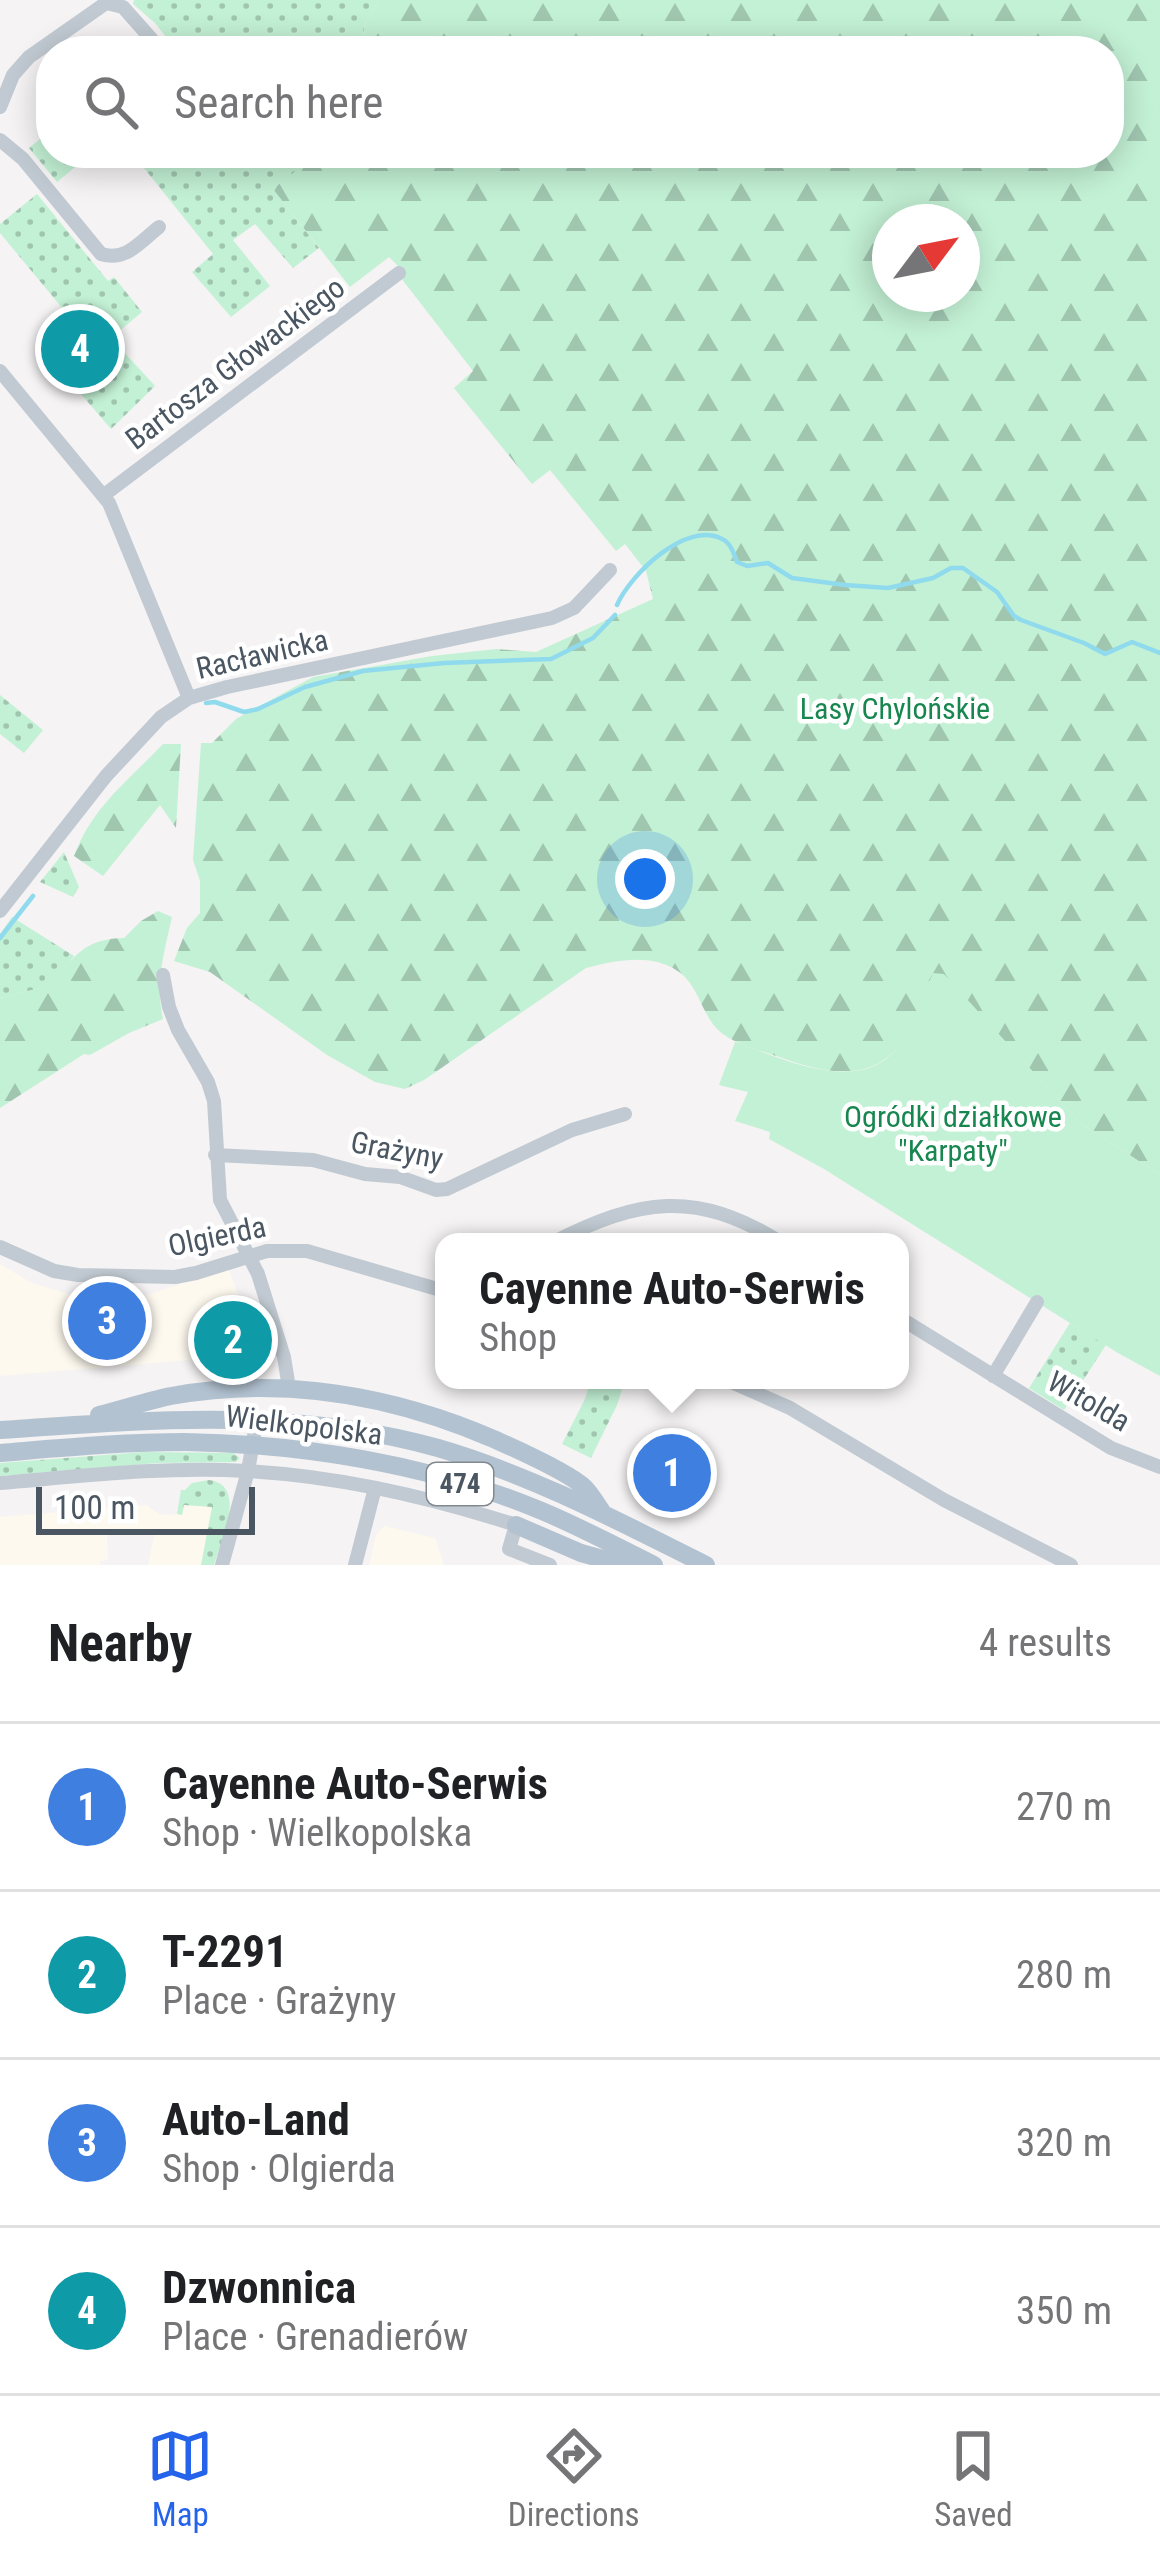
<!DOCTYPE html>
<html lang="en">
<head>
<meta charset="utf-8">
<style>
	:root { --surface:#fff; --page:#f6f6f6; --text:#202124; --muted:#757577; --line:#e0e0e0; --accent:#2563eb }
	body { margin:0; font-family:"Roboto Condensed",sans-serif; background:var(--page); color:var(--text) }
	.compass { position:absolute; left:872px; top:204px; width:108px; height:108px; border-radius:50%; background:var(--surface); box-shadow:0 6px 30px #0003; rotate:58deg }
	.scale { position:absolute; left:36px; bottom:30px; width:219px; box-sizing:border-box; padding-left:12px; border:6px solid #4a5661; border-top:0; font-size:33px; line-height:42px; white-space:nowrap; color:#4a5661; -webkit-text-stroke:9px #fff; paint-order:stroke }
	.you { position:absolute; left:645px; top:879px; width:42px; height:42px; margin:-30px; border:9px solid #fff; border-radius:50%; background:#1a73e8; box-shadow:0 0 0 18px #1a73e833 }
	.badge { display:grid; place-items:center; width:78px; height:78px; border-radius:50%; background:var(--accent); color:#fff; font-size:39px; font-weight:700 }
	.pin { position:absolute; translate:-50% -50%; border:6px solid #fff; box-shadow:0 3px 12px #0006 }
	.popup { position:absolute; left:435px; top:1233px; width:474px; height:156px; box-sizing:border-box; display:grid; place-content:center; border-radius:24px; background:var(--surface); filter:drop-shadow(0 3px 9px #0005); font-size:39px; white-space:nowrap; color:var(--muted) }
	.popup b { font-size:45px; color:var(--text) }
	.popup::after { content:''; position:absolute; left:50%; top:100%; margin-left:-24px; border:24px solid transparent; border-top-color:var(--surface) }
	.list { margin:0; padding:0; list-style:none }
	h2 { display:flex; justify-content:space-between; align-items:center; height:156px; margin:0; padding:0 48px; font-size:51px }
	h2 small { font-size:39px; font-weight:400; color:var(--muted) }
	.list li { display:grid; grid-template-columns:78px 1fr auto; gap:36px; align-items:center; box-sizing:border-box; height:168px; padding:0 48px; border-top:3px solid var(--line) }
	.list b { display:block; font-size:45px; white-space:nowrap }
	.list p { margin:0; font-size:39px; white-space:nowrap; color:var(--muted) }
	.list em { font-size:39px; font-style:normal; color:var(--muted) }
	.icon { flex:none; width:66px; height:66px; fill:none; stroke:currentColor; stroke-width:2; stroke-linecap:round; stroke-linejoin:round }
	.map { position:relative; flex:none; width:1160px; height:1565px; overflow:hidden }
	.search { position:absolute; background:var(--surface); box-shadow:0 6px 30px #0003; left:36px; right:36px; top:36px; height:132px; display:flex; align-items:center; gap:30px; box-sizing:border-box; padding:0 42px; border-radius:48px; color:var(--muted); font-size:45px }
	.sheet { height:828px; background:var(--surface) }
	nav { display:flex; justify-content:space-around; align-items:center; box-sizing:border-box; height:168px; border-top:3px solid var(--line); background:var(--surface); font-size:33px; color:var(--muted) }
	nav a { display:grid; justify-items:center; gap:6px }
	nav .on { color:var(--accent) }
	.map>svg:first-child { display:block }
</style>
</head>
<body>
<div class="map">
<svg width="1160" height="1565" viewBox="0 0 1160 1565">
	<defs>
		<pattern id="grass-dots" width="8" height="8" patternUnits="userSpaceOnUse" patternTransform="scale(3)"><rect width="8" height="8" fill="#c3f1d5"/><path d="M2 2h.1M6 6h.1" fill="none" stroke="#a0c6b0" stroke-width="1.8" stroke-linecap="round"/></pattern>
		<pattern id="forest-firs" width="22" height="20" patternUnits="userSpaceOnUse" patternTransform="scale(3)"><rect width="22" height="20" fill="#c3f1d5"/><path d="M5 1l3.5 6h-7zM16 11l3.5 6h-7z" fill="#a0c6b0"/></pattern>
	</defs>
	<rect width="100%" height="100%" fill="#f5f3f3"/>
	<path fill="#fdf9ef" d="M0 1264 32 1283 78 1297 144 1296 228 1268 250 1326 225 1329 226 1357 0 1376Z
		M673 1436 700 1450 677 1499 648 1486Z
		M147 1505 160 1515 181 1514 183 1505 213 1507 201 1565H148L155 1531 107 1535 108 1560 100 1561V1565H0V1517Z
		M384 1526 435 1538 444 1565H369L376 1535Z"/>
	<path fill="url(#grass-dots)" d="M134 0H379L366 21 360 51H177L155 23 133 4Z
		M51 130V153H92L57 182 29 148Z
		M163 153H317L274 190 319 248 293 268 255 224 233 240 270 286 231 317 192 272 213 254 144 168Z
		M37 194 108 281 114 277 142 312 111 338 155 386 111 429 68 379 97 350 0 233V224Z
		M0 695 43 730 24 753 0 734Z
		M64 852 79 887 73 897 40 882Z
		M12 917 74 956 53 985 0 998V934Z
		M1070 1323 1106 1345 1064 1410 1029 1388Z
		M591 1380H625L617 1405 591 1458 562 1444 585 1399Z
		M145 1452 233 1453 240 1458 236 1462 158 1463 0 1476V1463Z
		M209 1480C248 1485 221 1541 214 1565H201L212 1507 184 1505 182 1515 177 1514 181 1490H185L192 1483Z"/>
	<path fill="url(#forest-firs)" fill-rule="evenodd" d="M379 0H1160V1175L1079 1122 943 974H933C923 996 912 1031 897 1048 867 1083 822 1072 785 1059 763 1051 736 1046 718 1030 701 1013 698 983 676 970 650 953 614 961 586 968L424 1080 405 1089 375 1082 327 1055 210 972 174 961 187 928 200 913V881L193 860 201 743H212L236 719 313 677 432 656 496 649 536 652 653 599 646 571 625 544 616 551 550 470 532 484 454 388 473 371 401 278 406 274 389 257 350 287 273 189 318 153H1109V51H360L366 21ZM890 222H962V294H890Z
		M163 744H181L176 828 160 805 103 876 74 856C93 806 127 782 163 744Z
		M158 911 172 917C164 953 155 982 163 1019L129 1033 90 1055 84 1054 0 1108V998L52 985C74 955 85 939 124 938L141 921Z"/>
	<path fill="#c3f1d5" d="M933 973 944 974 1079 1122 1160 1175V1376L1118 1353 824 1169 769 1139 770 1132 735 1121 748 1092 719 1085 735 1042C782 1058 865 1100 901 1042 914 1021 923 996 933 973Z"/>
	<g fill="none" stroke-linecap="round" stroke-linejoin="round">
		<path stroke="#90daee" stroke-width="4.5" d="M617 605C630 575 686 520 722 539 731 543 734 554 737 562L747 566 768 563 792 578 845 585 888 588 933 578 951 568H963L997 592 1014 616 1021 620 1084 643 1105 654 1132 642 1160 653
			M206 703 215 702 244 712 258 709 305 687 363 671 444 663 551 659 593 638 615 615
			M0 938 33 896"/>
		<path stroke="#c1cad2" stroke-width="14" d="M0 107 13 75 29 57 106 3 123 7 162 51
			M0 140 23 159 101 254C126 262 140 242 159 227
			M0 371 109 503 189 698
			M104 495 399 273
			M0 911 106 776 161 717 189 698 227 687 552 618 574 608 610 570
			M163 975 169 1007 178 1030 208 1082 214 1101 220 1200 258 1274 284 1357 289 1388
			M215 1155 313 1160 365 1174 400 1177 436 1190 447 1189 572 1130 625 1114
			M554 1242C639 1199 695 1189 780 1242
			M0 1247 54 1271 78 1275 175 1277 196 1273 267 1251H307L444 1291
			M900 1318 1111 1448 1160 1467
			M993 1376 1037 1302
			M727 1380 790 1408 944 1500 1071 1565
			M0 1483C82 1476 165 1466 247 1471 339 1476 430 1497 516 1525L509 1549 550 1565
			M222 1565 248 1471 257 1419
			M355 1565 375 1488"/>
		<path stroke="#b3c2d1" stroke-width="18" d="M99 1415C123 1409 147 1401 171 1396 282 1376 393 1395 496 1440 516 1449 570 1473 585 1488 591 1494 596 1503 601 1510
			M0 1430C147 1420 294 1407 438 1448 531 1475 620 1522 706 1565
			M0 1453C61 1448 123 1442 185 1442 302 1444 428 1464 537 1509 577 1525 615 1546 654 1565
			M516 1525 581 1553 624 1565"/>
	</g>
	<g text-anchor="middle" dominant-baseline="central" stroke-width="9" stroke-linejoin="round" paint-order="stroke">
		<rect fill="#fff" stroke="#808990" stroke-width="3" x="427" y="1463" width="66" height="42" rx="9"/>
		<g font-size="27" font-weight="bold" fill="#4a5661">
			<text x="460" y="1484">474</text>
		</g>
		<g font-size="30" fill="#4a5661" stroke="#fff">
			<text transform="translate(235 363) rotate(-37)">Bartosza Głowackiego</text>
			<text transform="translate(262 654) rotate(-13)">Racławicka</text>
			<text transform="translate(397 1150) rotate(11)">Grażyny</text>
			<text transform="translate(217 1236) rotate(-12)">Olgierda</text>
			<text transform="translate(1089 1401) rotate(30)">Witolda</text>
			<text transform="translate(304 1425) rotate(7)">Wielkopolska</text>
		</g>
		<g font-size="30" fill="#17864f" stroke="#fff">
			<text x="895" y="708">Lasy Chylońskie</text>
			<text x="953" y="1116">Ogródki działkowe<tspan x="953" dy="34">"Karpaty"</tspan></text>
		</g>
	</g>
</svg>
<svg class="compass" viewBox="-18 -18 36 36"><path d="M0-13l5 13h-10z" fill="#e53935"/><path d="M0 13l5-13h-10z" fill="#757577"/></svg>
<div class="scale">100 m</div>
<div class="you"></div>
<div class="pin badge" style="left:672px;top:1473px;background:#3f7fe0">1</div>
<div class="popup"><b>Cayenne Auto-Serwis</b>Shop</div>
<div class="pin badge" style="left:233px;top:1340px;background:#0f9aa8">2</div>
<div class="pin badge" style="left:107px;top:1321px;background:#3f7fe0">3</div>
<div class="pin badge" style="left:80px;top:349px;background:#0f9aa8">4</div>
<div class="search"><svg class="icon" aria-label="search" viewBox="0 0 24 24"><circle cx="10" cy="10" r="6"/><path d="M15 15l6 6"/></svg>Search here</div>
</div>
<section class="sheet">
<h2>Nearby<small>4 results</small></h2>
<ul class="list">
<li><span class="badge" style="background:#3f7fe0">1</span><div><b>Cayenne Auto-Serwis</b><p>Shop · Wielkopolska</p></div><em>270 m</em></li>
<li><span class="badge" style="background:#0f9aa8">2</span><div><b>T-2291</b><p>Place · Grażyny</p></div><em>280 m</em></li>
<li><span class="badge" style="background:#3f7fe0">3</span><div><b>Auto-Land</b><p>Shop · Olgierda</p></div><em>320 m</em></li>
<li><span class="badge" style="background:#0f9aa8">4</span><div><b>Dzwonnica</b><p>Place · Grenadierów</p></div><em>350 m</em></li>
</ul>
</section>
<nav>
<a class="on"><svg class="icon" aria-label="map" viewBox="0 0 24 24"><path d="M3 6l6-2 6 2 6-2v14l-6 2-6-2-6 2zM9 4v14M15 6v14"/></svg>Map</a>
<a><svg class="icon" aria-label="directions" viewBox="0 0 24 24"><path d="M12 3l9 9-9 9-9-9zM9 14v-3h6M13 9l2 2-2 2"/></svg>Directions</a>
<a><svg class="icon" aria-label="saved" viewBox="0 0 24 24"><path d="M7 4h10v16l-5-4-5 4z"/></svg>Saved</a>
</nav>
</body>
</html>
